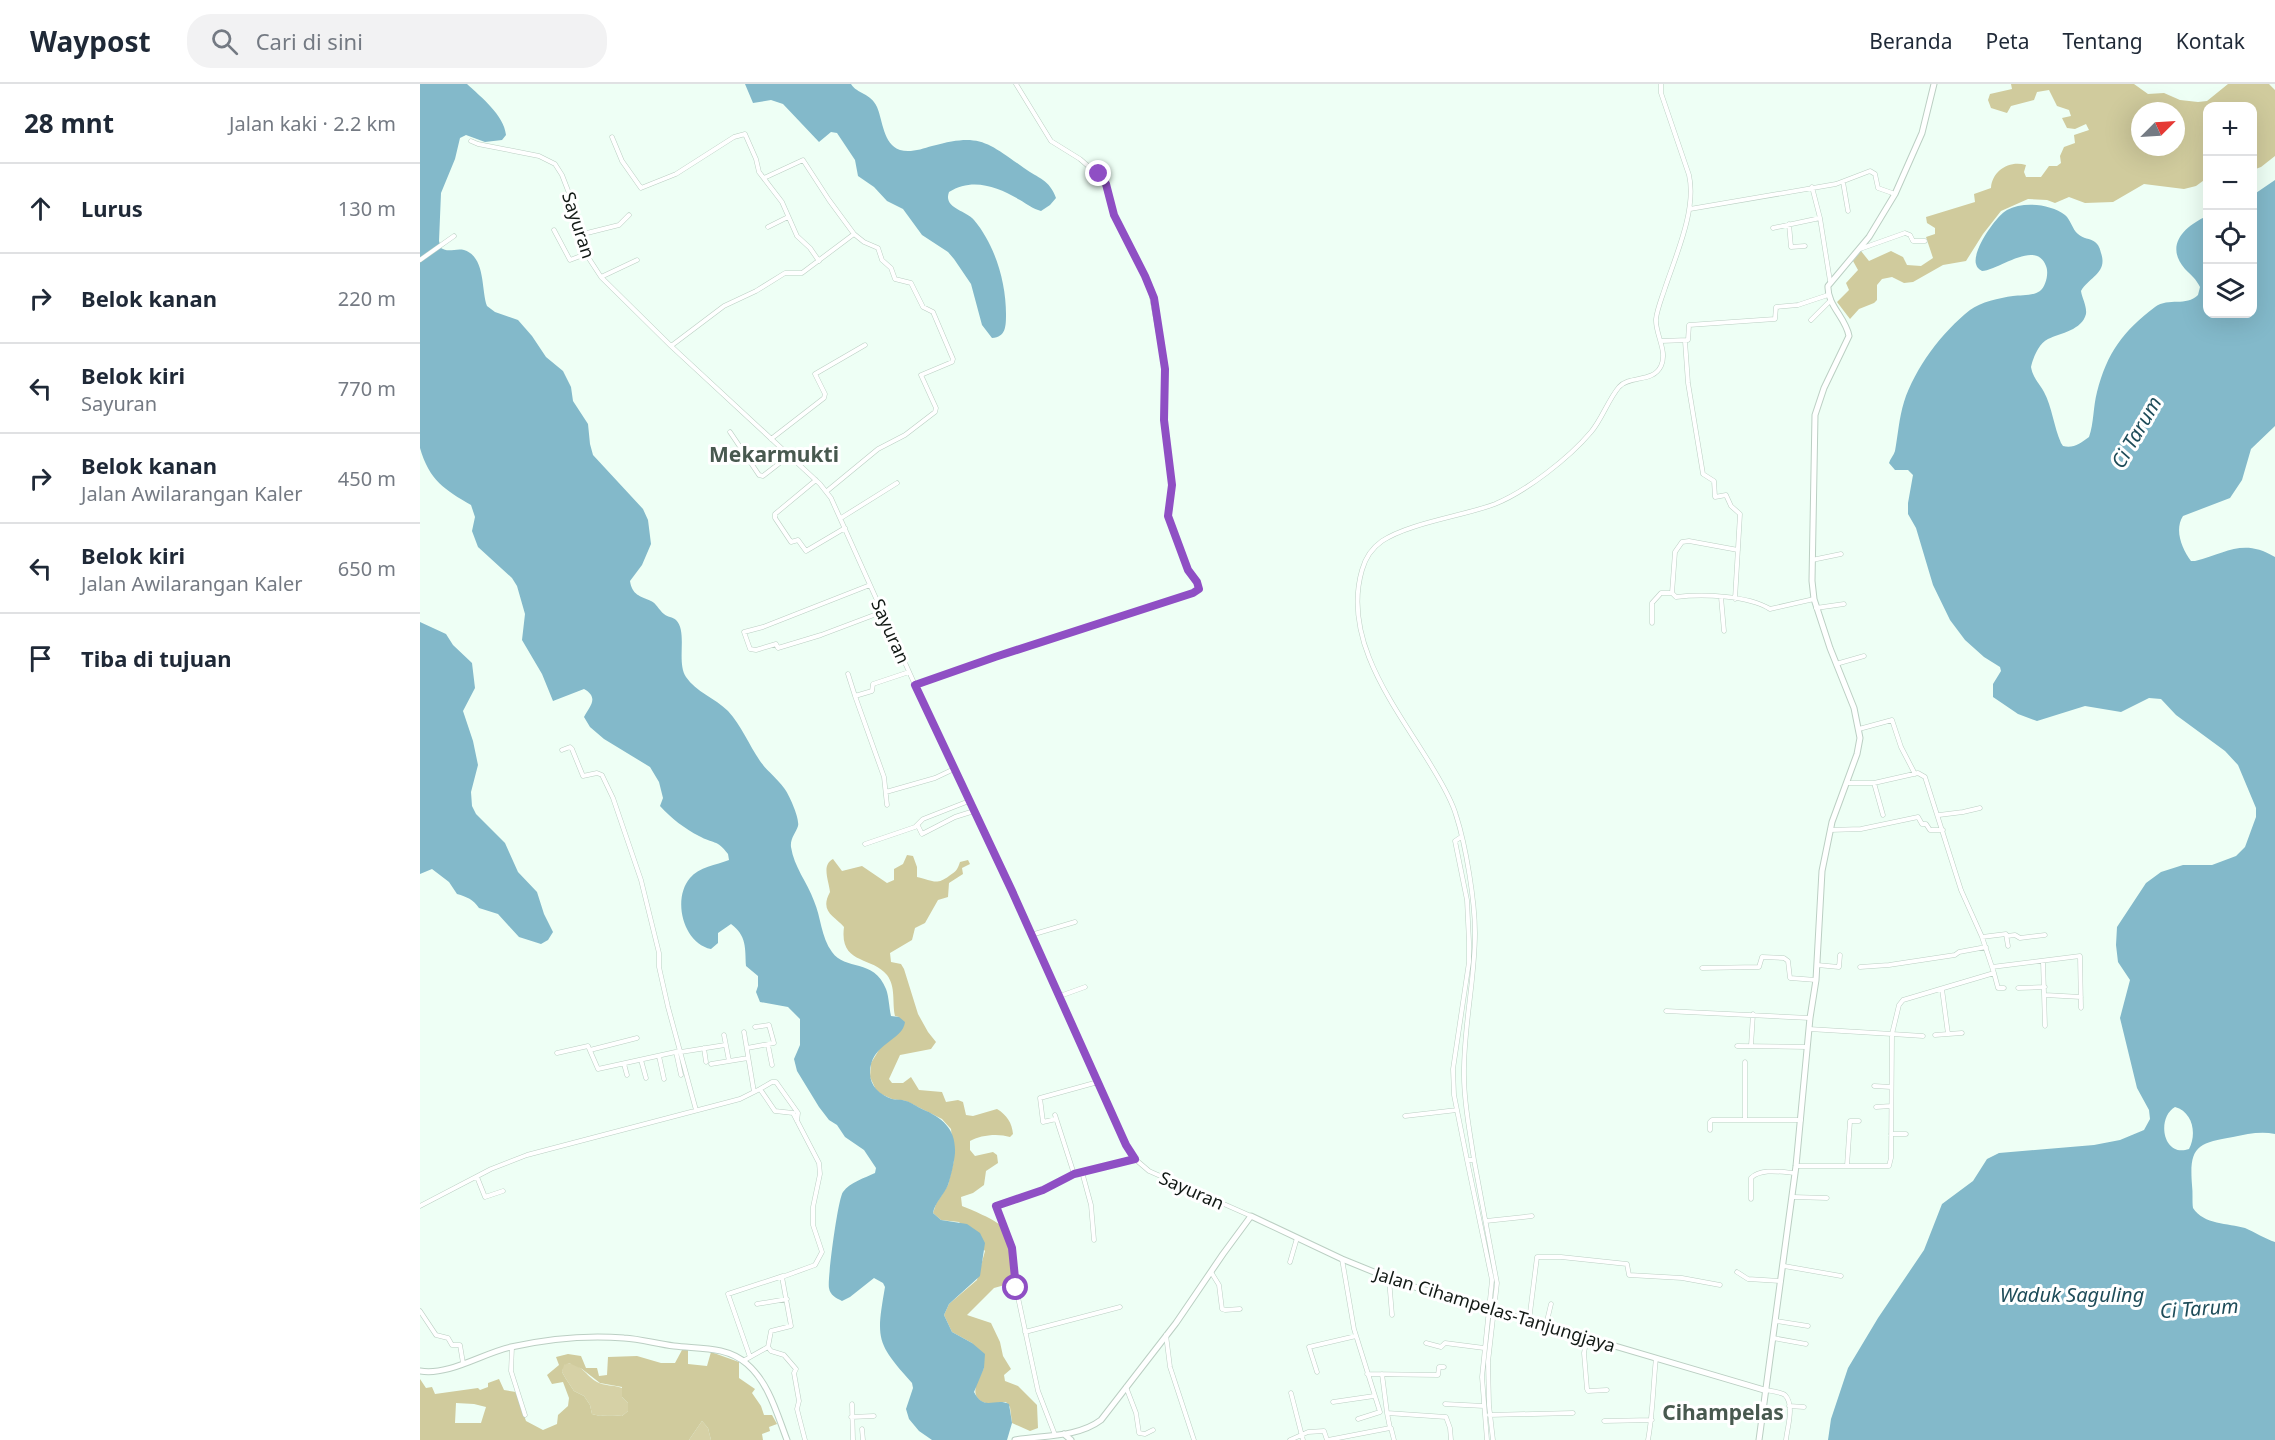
<!DOCTYPE html>
<html lang="id">
<head>
<meta charset="utf-8">
<style>
	:root { --surface:#fff; --page:#f2f2f3; --text:#1f2937; --muted:#747a83; --line:#e0e1e3 }
	body { margin:0; font-family:"Noto Sans",sans-serif; background:var(--page); color:var(--text) }
	.controls { position:absolute; right:18px; top:18px; display:grid; overflow:hidden; border-radius:12px; box-shadow:0 6px 24px #0002 }
	.controls button { width:54px; height:54px; display:grid; place-items:center; padding:0; border:0; border-bottom:2px solid var(--line); background:var(--surface); color:var(--text); font:30px sans-serif }
	.compass { position:absolute; left:1711px; top:18px; width:54px; height:54px; border-radius:50%; background:var(--surface); box-shadow:0 6px 24px #0002; rotate:66deg }
	.stop { position:absolute; width:18px; height:18px; margin:-14px; border:4px solid #8f4fc4; border-radius:50%; background:#fff }
	.stop.end { background:#8f4fc4; border-color:#fff; box-shadow:0 2px 6px #0008 }
	.list { margin:0; padding:0; list-style:none }
	h2 { display:flex; justify-content:space-between; align-items:center; height:78px; margin:0; padding:0 24px; font-size:26px }
	h2 small { font-size:20px; font-weight:400; color:var(--muted) }
	.list li { display:grid; grid-template-columns:39px 1fr auto; gap:18px; align-items:center; box-sizing:border-box; height:90px; padding:0 24px; border-top:2px solid var(--line) }
	.list b { display:block; font-size:22px; white-space:nowrap }
	.list p { margin:0; font-size:20px; white-space:nowrap; color:var(--muted) }
	.list em { font-size:20px; font-style:normal; color:var(--muted) }
	.icon { flex:none; width:33px; height:33px; fill:none; stroke:currentColor; stroke-width:2; stroke-linecap:round; stroke-linejoin:round }
	.map { position:relative; flex:none; width:1855px; height:1356px; overflow:hidden }
	header { display:flex; align-items:center; gap:36px; box-sizing:border-box; height:84px; padding:0 30px; background:var(--surface); border-bottom:2px solid var(--line) }
	header strong { font-size:28px }
	nav { display:flex; gap:33px; margin-inline-start:auto; font-size:21px }
	.search { width:420px; height:54px; background:var(--page); display:flex; align-items:center; gap:15px; box-sizing:border-box; padding:0 21px; border-radius:24px; color:var(--muted); font-size:22px }
	main { display:flex }
	aside { flex:1; background:var(--surface) }
	.map>svg:first-child { display:block }
</style>
</head>
<body>
<header>
<strong>Waypost</strong>
<div class="search"><svg class="icon" aria-label="search" viewBox="0 0 24 24"><circle cx="10" cy="10" r="6"/><path d="M15 15l6 6"/></svg>Cari di sini</div>
<nav><a>Beranda</a><a>Peta</a><a>Tentang</a><a>Kontak</a></nav>
</header>
<main>
<aside>
<h2>28 mnt<small>Jalan kaki · 2.2 km</small></h2>
<ul class="list">
<li><svg class="icon" aria-label="ahead" viewBox="0 0 24 24"><path d="M12 20V5M6 11l6-6 6 6"/></svg><div><b>Lurus</b></div><em>130 m</em></li>
<li><svg class="icon" aria-label="right" viewBox="0 0 24 24"><path d="M7 20v-9h11M14 6l5 5-5 5"/></svg><div><b>Belok kanan</b></div><em>220 m</em></li>
<li><svg class="icon" aria-label="left" viewBox="0 0 24 24"><path d="M17 20v-9H6M10 6l-5 5 5 5"/></svg><div><b>Belok kiri</b><p>Sayuran</p></div><em>770 m</em></li>
<li><svg class="icon" aria-label="right" viewBox="0 0 24 24"><path d="M7 20v-9h11M14 6l5 5-5 5"/></svg><div><b>Belok kanan</b><p>Jalan Awilarangan Kaler</p></div><em>450 m</em></li>
<li><svg class="icon" aria-label="left" viewBox="0 0 24 24"><path d="M17 20v-9H6M10 6l-5 5 5 5"/></svg><div><b>Belok kiri</b><p>Jalan Awilarangan Kaler</p></div><em>650 m</em></li>
<li><svg class="icon" aria-label="arrive" viewBox="0 0 24 24"><path d="M6 21V4h12l-3 4 3 4H6"/></svg><div><b>Tiba di tujuan</b></div></li>
</ul>
</aside>
<div class="map">
<svg width="1855" height="1356" viewBox="0 0 1855 1356">
	<rect width="100%" height="100%" fill="#eefff5"/>
	<path fill="#d6d1a6" d="M147 1279C161 1279 166 1292 177 1298 184 1302 194 1301 202 1304V1313L208 1319V1327L202 1332C191 1330 181 1333 172 1330L170 1321 164 1312 154 1307 146 1295 142 1288 143 1281Z
		M282 1337 288 1344 291 1356H269Z"/>
	<path fill="#d0cb9d" fill-rule="evenodd" d="M1591 0H1714L1728 10 1744 9 1760 16 1778 18 1787 17 1808 0H1849L1855 6V72L1841 83 1833 86 1832 22H1788L1787 94 1776 102 1764 105 1724 100 1693 118 1665 119 1649 113 1635 119 1627 116 1608 115 1581 127 1563 150 1546 177 1523 181 1493 198 1484 199 1472 193 1462 195 1457 201V216L1454 219 1439 225 1430 235 1417 218 1429 206 1426 199 1438 186 1433 177 1441 167 1449 177 1471 167 1483 173 1487 181 1501 182 1513 174 1506 153 1515 150V144L1507 139 1506 133 1555 118 1554 110 1571 104C1572 87 1589 76 1606 81L1604 88 1606 93H1621L1629 82H1637L1641 79 1640 72 1644 63 1655 59 1654 51 1669 46 1666 40 1655 45 1647 44 1642 34 1651 32 1649 26 1637 22 1629 6 1617 8 1614 16 1591 22 1587 29 1571 24 1568 16 1570 10 1592 5ZM1720 27H1756V63H1720Z
		M487 771 493 772 497 783V793C512 796 516 802 529 792 536 787 537 787 540 778L548 776 550 780 542 784 543 790 529 799 528 813 518 816 505 839 495 844 492 856 470 869 471 878 481 880 484 885 498 930 508 948 516 958 511 965 480 971 469 995 472 999H483L491 993 499 1006 522 1008 526 1018 538 1016 543 1018 546 1031 553 1032 577 1025C587 1031 592 1039 593 1050L590 1053C578 1049 560 1051 550 1057V1066L555 1072 573 1068 577 1071 578 1079 566 1087 564 1101 553 1109 541 1113 542 1122C550 1125 576 1136 581 1142 590 1153 593 1185 592 1199L574 1204 547 1231 571 1239 580 1258 583 1272 591 1285 584 1291 585 1297 598 1302 617 1321 618 1344 610 1347 592 1339 590 1323 586 1318C579 1318 572 1321 566 1319 547 1314 558 1295 564 1284L552 1259 532 1248 524 1231 529 1220 557 1196 565 1167 539 1138 521 1136 513 1129 516 1120 528 1101 534 1076 531 1045 522 1035 486 1017 472 1015 461 1010 456 1006 450 993 451 979 479 933 475 932C472 918 476 903 467 891 452 872 419 881 424 843 415 832 399 828 410 808 409 797 401 781 413 775L422 787 442 782 467 799 474 796V785L483 780Z
		M262 1266H268V1280L287 1282 291 1268 319 1278V1294L335 1305 332 1309 341 1322 344 1331H352L357 1340 349 1343 350 1347 342 1350 343 1356H291L288 1344 282 1337 269 1356H0V1295L6 1304 12 1303 15 1310 58 1304 60 1306 68 1303V1299L79 1295 84 1306 96 1308 106 1337 123 1346 137 1340 138 1331 148 1322 149 1314 143 1298 132 1300 127 1291 139 1281 136 1273 148 1270 161 1272 166 1284H177L179 1292 187 1291 188 1273 217 1272 241 1279H255ZM149 1279 162 1285 180 1299 202 1303V1313L208 1319V1327L202 1332C191 1330 181 1333 172 1330L170 1321 164 1312 154 1307 146 1295 142 1288 144 1281ZM36 1319 54 1320 66 1323 61 1339H35Z"/>
	<path fill="#83b9ca" fill-rule="evenodd" d="M0 0H47C61 13 84 31 86 51L82 56 65 58 46 51 40 54 35 75 21 109 19 157 21 164C28 169 36 164 44 166 66 173 61 206 67 222L75 228 98 236 112 252 126 273 143 287 151 303 153 317 168 340 170 360 173 371 223 425 228 436 231 460 222 481 210 497C212 511 220 512 231 517 236 519 239 526 244 530 247 533 253 533 256 536 268 548 256 578 266 593 276 608 295 614 308 627 321 641 329 661 340 677 347 687 357 694 364 704 369 710 380 735 378 742 376 749 370 754 371 763 374 783 387 798 394 817 401 833 401 853 412 868 425 887 454 874 466 905 469 913 469 923 471 932L479 933 485 938C483 957 450 959 450 989 450 1002 460 1011 472 1015 476 1016 481 1015 486 1017 491 1018 497 1023 502 1025 523 1034 536 1045 535 1069 534 1079 531 1092 528 1101 524 1111 515 1118 513 1129L521 1136 547 1140 560 1149 565 1159 560 1192 529 1220 524 1231 532 1248 552 1259 565 1270 564 1284 554 1308C564 1328 575 1313 589 1320L592 1339 587 1356H512L499 1347 489 1335 486 1325 493 1304 492 1299C456 1259 456 1255 465 1203L463 1199 454 1194 430 1213 422 1217C416 1214 410 1211 409 1204 407 1197 418 1114 423 1108 430 1098 445 1094 455 1089L456 1084 444 1066 425 1053 417 1041 409 1036 399 1023 377 987 374 975 380 961V935L368 923 340 918 336 908 338 902V892L326 882C325 864 327 852 311 840L298 849V859L291 865C263 859 252 815 270 794 279 783 296 781 309 776L308 770C297 755 293 760 279 752 265 745 251 734 240 722L243 714 239 698 230 683 184 655 170 643 164 633C169 623 180 614 164 605L133 617 122 590 102 556 105 530 97 502 92 494 58 463 52 447 55 433 51 421C25 406 9 396 0 364Z
		M325 0H431C437 10 451 9 457 23 463 37 463 60 480 66 490 69 502 65 512 62 559 49 566 57 604 84 618 94 630 96 636 114L630 121 621 127C613 125 607 120 600 116 578 103 553 93 529 108 523 124 545 126 554 136 575 161 586 198 586 230 586 242 586 253 572 254L562 241 551 200 534 175 528 168 502 151 483 125 467 117 454 103 438 92 435 76 417 49 411 48 399 58 363 20 351 16 333 19Z
		M1855 96V342L1831 365 1822 396 1810 414 1763 432C1754 446 1762 465 1771 477H1775C1807 469 1823 454 1855 473V1050C1841 1047 1827 1050 1813 1053 1777 1059 1769 1063 1772 1101 1773 1109 1772 1117 1773 1124 1784 1141 1808 1139 1825 1144 1835 1148 1845 1155 1855 1158V1356H1408L1411 1335 1428 1284 1458 1234 1504 1166 1522 1120 1553 1097 1567 1075 1579 1069 1674 1061 1700 1056 1724 1046 1730 1035 1729 1026 1717 1004 1700 934 1710 896 1698 878 1696 861 1697 843 1726 799 1741 788 1763 781H1792L1816 772 1825 763 1836 733V724L1818 681 1805 667 1756 631 1741 615 1729 614 1701 628 1665 622 1617 637 1598 630 1573 613V600L1581 587 1580 583 1564 573 1545 556 1530 536 1513 501 1496 444 1488 430V419L1493 391 1488 386H1475L1469 379C1470 375 1474 371 1475 367 1478 351 1479 334 1484 318 1495 284 1522 248 1550 226 1561 218 1579 214 1593 212 1601 211 1613 212 1620 207 1626 202 1629 189 1626 182 1616 155 1579 186 1562 187 1559 185 1557 184 1556 180 1552 167 1576 132 1587 126 1603 117 1631 120 1645 131 1651 136 1652 145 1658 150 1663 155 1670 154 1675 158 1679 161 1680 165 1681 169 1688 189 1669 193 1661 207 1662 214 1667 222 1666 230 1662 246 1641 249 1628 255 1619 259 1613 274 1611 283 1613 294 1619 299 1624 308 1632 323 1634 343 1641 359L1643 362C1653 365 1661 359 1669 353 1674 339 1673 323 1677 308 1687 269 1703 247 1735 223 1749 213 1766 223 1778 211L1780 203C1776 195 1771 191 1765 185 1744 161 1765 142 1787 132L1788 230H1832L1833 111ZM1755 1023C1773 1028 1777 1050 1769 1065 1743 1074 1736 1034 1755 1023Z
		M0 538 26 550 33 561 52 579 55 604 43 627 53 657 58 681 51 708 52 722 56 730 85 759 98 788 117 808 124 830 133 848 128 856 121 860 99 853 78 830 59 824C53 815 47 813 37 810L29 798 12 785 0 790Z"/>
	<g fill="none" stroke-linecap="round" stroke-linejoin="round">
		<defs>
			<path id="street" d="M192 53 202 77 221 104 256 90 314 53 325 50 336 75 339 88 362 118 377 152 390 164 399 177
				M51 57 58 60 119 72 135 80 142 91 159 135 166 170 181 193 251 262 400 400 411 414 495 601 592 807 706 1061 715 1075 729 1087 831 1132
				M1423 98 1428 127
				M1392 103 1400 134 1410 197
				M1270 125 1416 100 1450 87 1455 90 1458 104 1475 110
				M1369 140 1371 163 1385 162
				M348 143 368 133
				M1353 144 1400 134
				M134 146 150 176 166 170
				M163 150 199 141 209 131
				M1440 165 1485 149 1490 151 1493 157H1505
				M0 176 34 152
				M181 193 217 176
				M1391 236 1411 216
				M1241 257 1268 256 1269 241 1355 235 1356 223 1378 221 1408 211
				M1265 257 1268 299 1283 390 1294 397 1295 413 1306 411 1311 422 1320 430 1315 515
				M251 262 304 222 336 207 365 189H382L434 150 409 116 383 76 344 94
				M310 348 339 391 343 392 370 371
				M351 355 404 314 405 310 395 290 445 261
				M396 396 355 430V434L371 458 378 456 386 467 425 444
				M407 407 458 365 485 351 515 328 516 324 501 291 532 278 533 275 513 228 503 223 491 199 475 195 471 184 462 176 458 164 444 158 434 150
				M421 434 477 399
				M1392 476 1421 470
				M450 501 343 543 324 548 330 565 336 566 356 560 358 564 401 551 462 528
				M1252 509 1255 468 1262 458 1269 457 1318 466
				M1301 513 1304 547
				M1396 524 1424 520
				M1232 539V519L1241 509H1252L1256 513C1282 510 1327 511 1350 525L1394 515
				M1416 580 1444 572
				M428 590 435 612
				M495 601 575 573 773 509 779 505 777 498 768 486 749 433 752 401 744 336 745 285 730 203 694 131 683 95 660 75 631 57 596 0
				M1439 645 1472 636 1481 663 1495 690
				M142 666 150 663 152 665 163 692 177 689 182 691 193 714 221 796 239 869V883L248 923 276 1026
				M1454 699 1463 731
				M466 708 515 694 534 685
				M467 721 464 693 435 612 452 607 453 600 489 588
				M1519 731 1543 728 1560 724
				M498 742 502 750 535 733 554 727
				M1410 746 1441 745 1498 733 1502 740H1506L1510 746H1523
				M1041 753 1035 757 1047 816 1049 858V878L1033 985 1034 1011 1047 1076
				M445 760 495 743 503 735 549 717
				M611 851 655 838
				M1587 852 1595 851 1600 854 1625 851
				M1562 853 1586 850 1588 862
				M1623 877 1625 942
				M1397 881 1419 883 1420 871
				M1440 883 1469 881 1535 871 1539 868 1566 863
				M1572 883 1660 872 1661 924
				M1282 884 1339 883 1342 873 1364 874 1368 877 1370 894 1396 896
				M1574 889 1578 904H1584
				M1598 904 1625 903
				M1625 911 1661 913
				M640 912 665 903
				M1246 927 1390 934
				M1389 945 1472 950 1479 921 1483 916 1574 889 1562 853 1541 806 1505 693 1498 689 1454 699H1427
				M324 948 334 1008
				M1528 950 1542 949
				M304 951 309 977
				M1515 951 1528 950 1522 905
				M348 961 352 981
				M1317 962 1387 963
				M1331 962 1333 930
				M284 964 286 978
				M327 964 354 959 349 941 335 943
				M170 966 217 954
				M256 968 261 991
				M261 968 305 961
				M137 969 168 962 178 985 260 967
				M239 972 244 995
				M221 976 226 994
				M204 980 207 991
				M291 980 328 974
				M1454 1002 1471 1003
				M340 1005 352 998H356L378 1029 377 1037
				M1456 1023 1471 1022
				M635 1031 654 1090
				M985 1032 1037 1026
				M636 1035 623 1038 620 1014 678 998
				M1325 1036V978
				M1290 1046V1038L1292 1036H1381
				M1471 1050H1486
				M1054 1076 1077 1199 1068 1278 1069 1321 1073 1356
				M1376 1082H1469L1471 1074 1472 950 1503 952
				M1427 1082 1430 1037H1439
				M662 1088 671 1121 674 1156
				M57 1093 65 1113 83 1107
				M1373 1113 1407 1114
				M1331 1115V1094C1341 1084 1361 1088 1375 1089
				M0 1122 71 1085 107 1071 320 1015 340 1005 355 1027 373 1029 399 1079 400 1090 393 1123V1141L402 1168 395 1181 362 1193 371 1242 351 1247 348 1263 323 1277
				M1066 1137 1112 1132
				M922 1175 934 1245 960 1328 938 1335
				M870 1178 877 1154
				M1364 1182 1421 1192
				M791 1188 799 1201 802 1225 805 1226 820 1225
				M1317 1188 1328 1195 1361 1197
				M969 1195 972 1231
				M337 1220 367 1215
				M0 1227 16 1251 28 1254 32 1261H40L43 1279
				M1109 1237 1117 1173H1141L1207 1180 1209 1191 1262 1194 1300 1201
				M1356 1237 1388 1242
				M1126 1241 1131 1220
				M605 1248 700 1223
				M746 1251 750 1283 774 1356
				M1167 1253 1164 1269 1167 1305 1168 1307 1187 1306
				M1353 1254 1386 1260
				M1006 1259 1021 1263 1025 1259 1064 1264
				M92 1263 91 1287 105 1331
				M348 1263 351 1267 364 1271 376 1285 374 1289 379 1317 377 1325 385 1356
				M330 1273 308 1210 363 1192
				M897 1288 889 1263 936 1252
				M947 1290 1018 1291 1019 1283H1024
				M962 1290 967 1329
				M706 1303 716 1329 719 1349 725 1350 733 1346
				M1345 1306C1351 1307 1361 1308 1365 1311 1375 1321 1367 1344 1366 1356
				M871 1309 883 1356
				M913 1318 954 1312
				M432 1320 433 1356
				M1025 1320 1064 1322
				M1369 1322 1384 1323
				M1323 1330 1342 1333
				M1069 1331 1153 1329
				M431 1333 454 1332
				M1184 1337 1232 1336
				M971 1344 974 1356
				M442 1345 443 1356
				M635 1351 618 1307 596 1204 592 1164 576 1122 623 1106 654 1090 715 1075
				M870 1356 888 1348 904 1347 907 1356
				M908 1356 970 1344 967 1329 1026 1333 1030 1344 1031 1356
				M1067 1356 1062 1293 1072 1196 1047 1076H1054C1050 1048 1044 1021 1044 992 1043 945 1055 897 1055 849 1055 817 1046 762 1036 731 1031 714 1021 698 1012 683 978 626 921 558 942 486 945 475 952 464 962 457 989 439 1043 432 1075 420 1107 407 1149 374 1171 348 1182 335 1188 316 1199 303 1210 291 1233 299 1241 282 1248 267 1235 250 1236 235 1237 226 1241 216 1244 207 1255 173 1277 126 1269 91L1241 9V0
				M1228 1356C1233 1329 1233 1302 1236 1274"/>
			<path id="secondary" d="M0 1287C29 1292 63 1269 91 1263 127 1255 167 1251 204 1254 221 1255 237 1260 254 1262 279 1265 307 1262 327 1280 349 1299 357 1330 367 1356
				M644 1350 651 1356
				M595 1356C622 1351 657 1354 681 1336L756 1239 803 1170 831 1132 922 1175 981 1199 1344 1306
				M1339 1356 1376 1082 1390 934 1396 896 1402 787 1412 738 1437 670 1440 654 1434 624 1410 564 1394 515 1392 497 1395 331 1404 304 1429 252C1426 234 1407 221 1408 202L1449 153 1475 110 1502 49 1514 0"/>
		</defs>
		<use href="#street" stroke="#bbcfc3" stroke-width="5"/>
		<use href="#secondary" stroke="#bbcfc3" stroke-width="7"/>
		<use href="#street" stroke="#fff" stroke-width="4"/>
		<use href="#secondary" stroke="#fff" stroke-width="5"/>
	</g>
	<g fill="none" stroke-linecap="round" stroke-linejoin="round">
		<path stroke="#8f4fc4" stroke-width="8" d="M596 1204 592 1164 576 1122 623 1106 654 1090 715 1075 706 1061 592 807 495 601 575 573 773 509 779 505 777 498 768 486 748 432 752 401 744 336 745 285 734 214 725 192 694 131 686 100 679 90"/>
	</g>
	<g text-anchor="middle" dominant-baseline="central" stroke-width="6" stroke-linejoin="round" paint-order="stroke">
		<g font-size="18" fill="#121915" stroke="#fff">
			<text transform="translate(159 141) rotate(72)">Sayuran</text>
			<text transform="translate(471 547) rotate(66)">Sayuran</text>
			<text transform="translate(772 1106) rotate(24)">Sayuran</text>
			<text transform="translate(1075 1225) rotate(17)">Jalan Cihampelas-Tanjungjaya</text>
		</g>
		<g font-size="20" font-style="italic" fill="#1e4c59" stroke="#fff">
			<text transform="translate(1716 348) rotate(-60)">Ci Tarum</text>
			<text x="1652" y="1210">Waduk Saguling</text>
			<text transform="translate(1779 1224) rotate(-4)">Ci Tarum</text>
		</g>
		<g font-size="21" font-weight="bold" fill="#48594f" stroke="#fff">
			<text x="354" y="370">Mekarmukti</text>
			<text x="1303" y="1328">Cihampelas</text>
		</g>
	</g>
</svg>
<div class="controls">
<button>+</button>
<button>−</button>
<button><svg class="icon" aria-label="locate" viewBox="0 0 24 24"><circle cx="12" cy="12" r="6"/><path d="M12 2v4M12 18v4M2 12h4M18 12h4"/></svg></button>
<button><svg class="icon" aria-label="layers" viewBox="0 0 24 24"><path d="M12 4l9 5-9 5-9-5zM3 14l9 5 9-5"/></svg></button>
</div>
<svg class="compass" viewBox="-18 -18 36 36"><path d="M0-13l5 13h-10z" fill="#e53935"/><path d="M0 13l5-13h-10z" fill="#747a83"/></svg>
<div class="stop" style="left:596px;top:1204px"></div>
<div class="stop end" style="left:679px;top:90px"></div>
</div>
</main>
</body>
</html>
